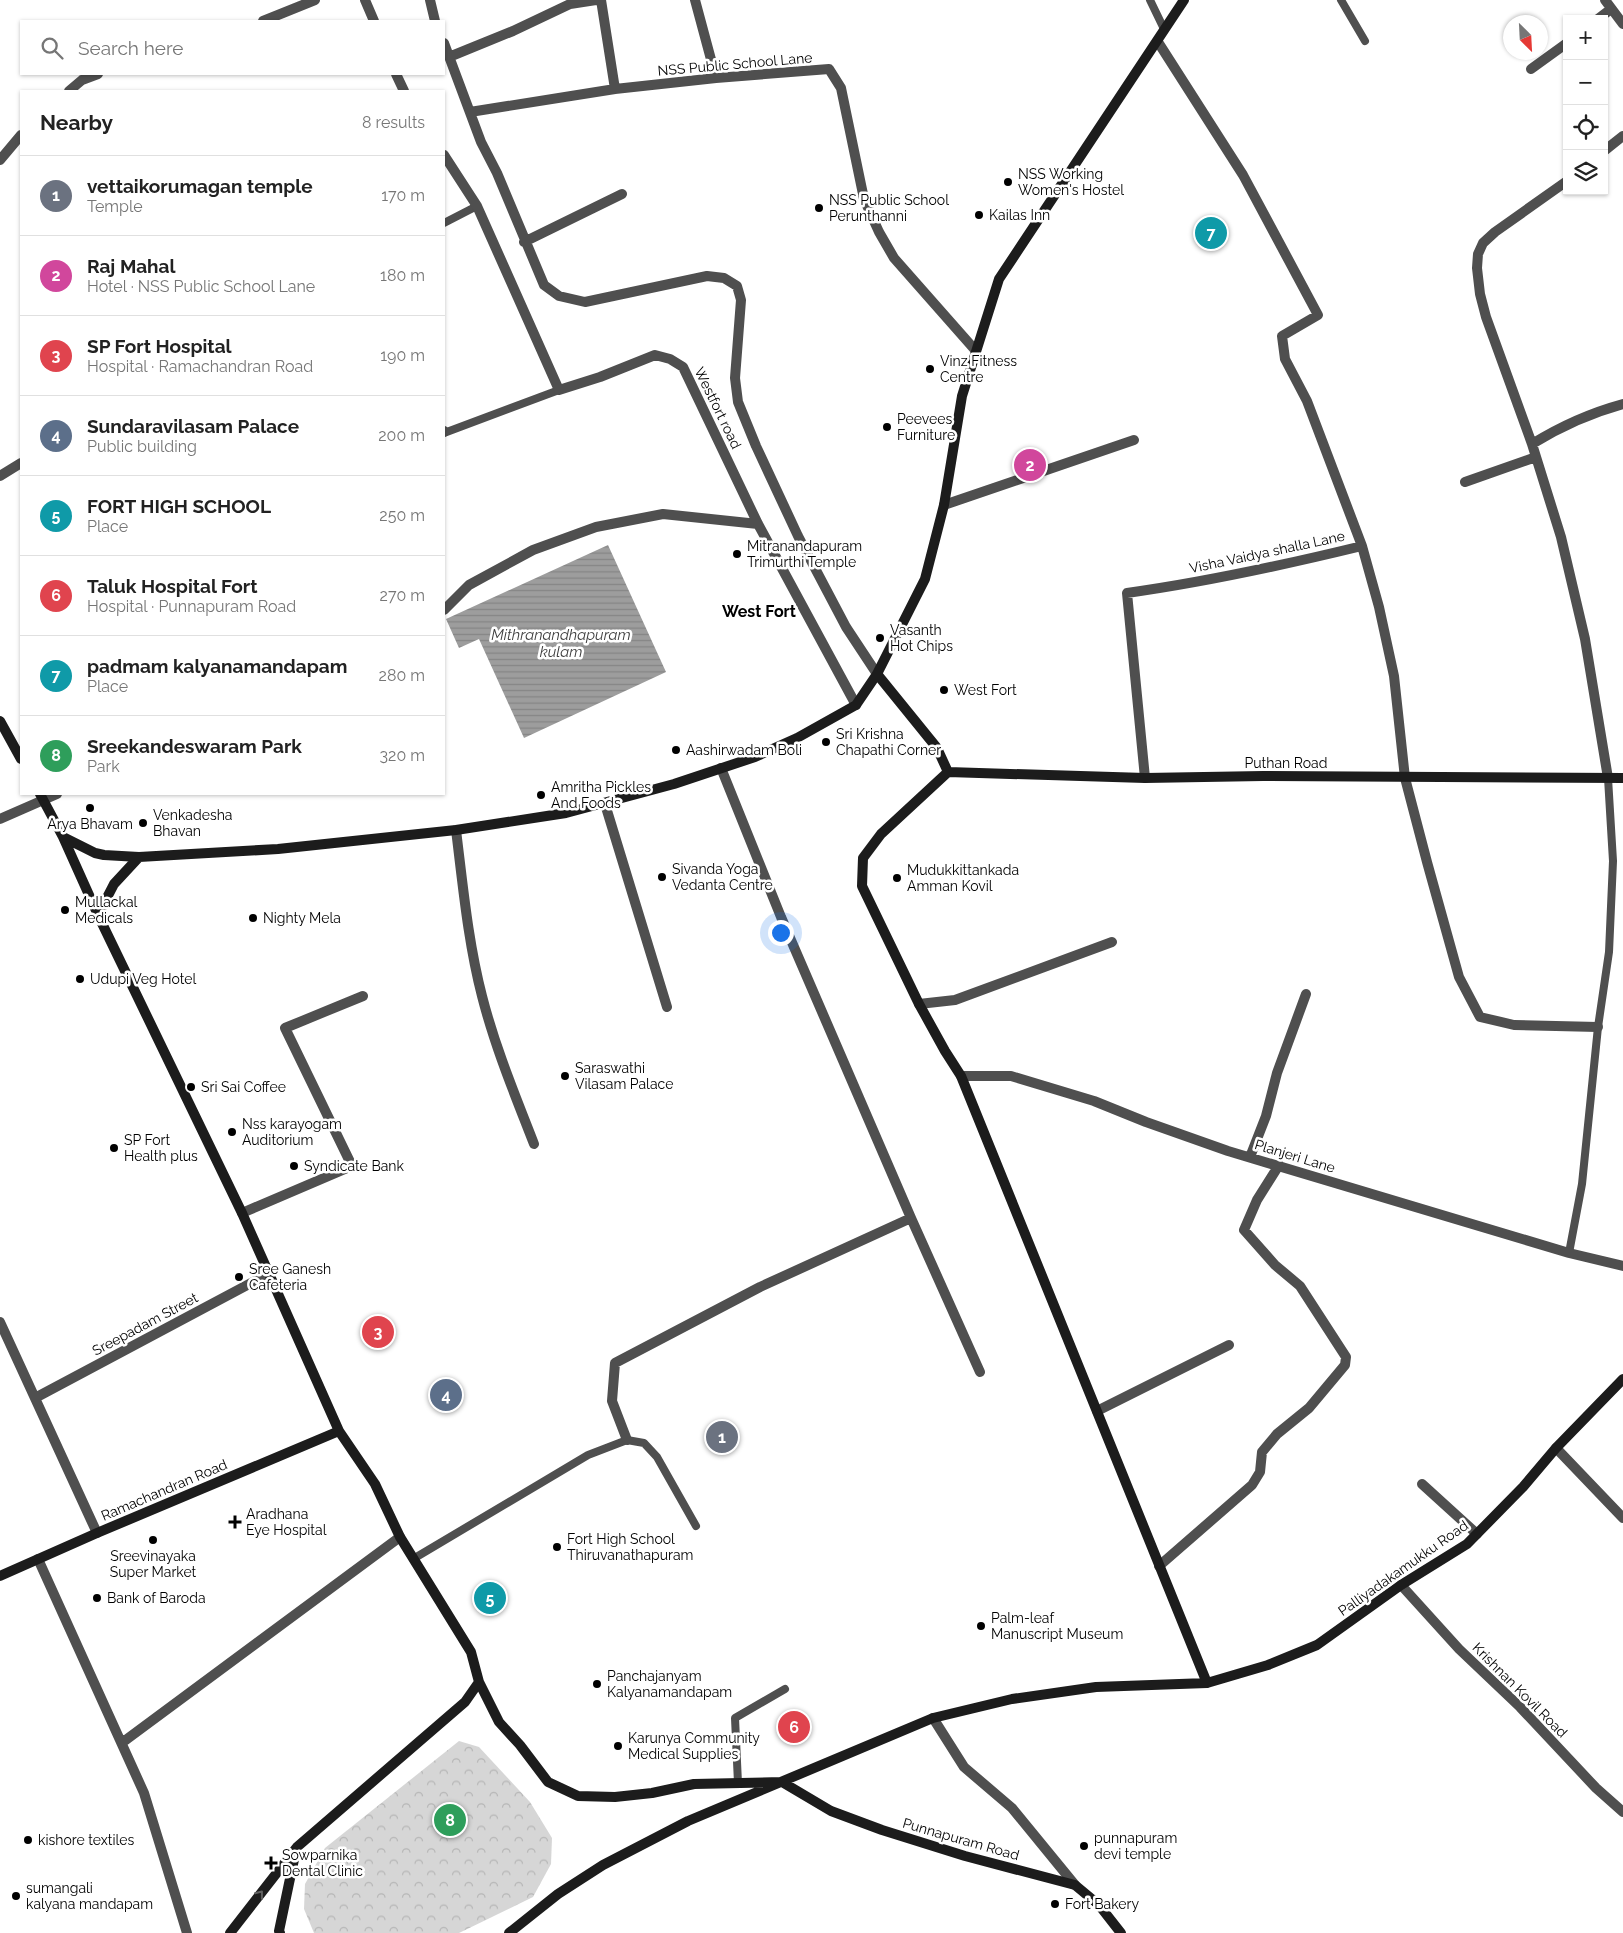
<!DOCTYPE html>
<html lang="en">
<head>
<meta charset="utf-8">
<style>
	:root { --surface:#fff; --page:#f6f6f6; --text:#222; --muted:#767676; --line:#e0e0e0; --accent:#000 }
	body { margin:0; font-family:Raleway,sans-serif; background:var(--page); color:var(--text) }
	.controls { position:absolute; right:15px; top:15px; display:grid; overflow:hidden; border-radius:0px; box-shadow:0 1px 4px #0004 }
	.controls button { width:45px; height:45px; display:grid; place-items:center; padding:0; border:0; border-bottom:1px solid var(--line); background:var(--surface); color:var(--text); font:25px sans-serif }
	.compass { position:absolute; left:1503px; top:15px; width:45px; height:45px; border-radius:50%; background:var(--surface); box-shadow:0 1px 4px #0004; rotate:156deg }
	.you { position:absolute; left:780px; top:932px; width:18px; height:18px; margin:-12px; border:4px solid #fff; border-radius:50%; background:#1a73e8; box-shadow:0 0 0 8px #1a73e833 }
	.badge { display:grid; place-items:center; width:32px; height:32px; border-radius:50%; background:var(--accent); color:#fff; font-size:16px; font-weight:700 }
	.pin { position:absolute; translate:-50% -50%; border:2px solid #fff; box-shadow:0 1px 5px #0006 }
	.list { margin:0; padding:0; list-style:none }
	h2 { display:flex; justify-content:space-between; align-items:center; height:65px; margin:0; padding:0 20px; font-size:21px }
	h2 small { font-size:16px; font-weight:400; color:var(--muted) }
	.list li { display:grid; grid-template-columns:32px 1fr auto; gap:15px; align-items:center; box-sizing:border-box; height:80px; padding:0 20px; border-top:1px solid var(--line) }
	.list b { display:block; font-size:19px; white-space:nowrap }
	.list p { margin:0; font-size:16px; white-space:nowrap; color:var(--muted) }
	.list em { font-size:16px; font-style:normal; color:var(--muted) }
	.icon { flex:none; width:28px; height:28px; fill:none; stroke:currentColor; stroke-width:2; stroke-linecap:round; stroke-linejoin:round }
	.map { position:relative; flex:none; width:1623px; height:1933px; overflow:hidden }
	.search { position:absolute; background:var(--surface); box-shadow:0 1px 4px #0004; left:20px; top:20px; width:425px; height:55px; display:flex; align-items:center; gap:12px; box-sizing:border-box; padding:0 18px; border-radius:0px; color:var(--muted); font-size:19px }
	.panel { position:absolute; background:var(--surface); box-shadow:0 1px 4px #0004; left:20px; top:90px; width:425px; height:705px; border-radius:0px }
	.map>svg:first-child { display:block }
</style>
</head>
<body>
<div class="map">
<svg width="1623" height="1933" viewBox="0 0 1623 1933">
	<defs>
		<pattern id="park-crowns" width="20" height="18" patternUnits="userSpaceOnUse" patternTransform="scale(1.25)"><rect width="20" height="18" fill="#d6d6d6"/><path d="M2 6a3 3 0 1 1 6 0M12 15a3 3 0 1 1 6 0" fill="none" stroke="#b6b6b6"/></pattern>
		<pattern id="water-rules" width="6" height="5" patternUnits="userSpaceOnUse" patternTransform="scale(1.25)"><rect width="6" height="5" fill="#9d9d9d"/><path d="M0 2.5h6" fill="none" stroke="#858585"/></pattern>
	</defs>
	<rect width="100%" height="100%" fill="#fff"/>
	<path fill="url(#park-crowns)" d="M459 1741 479 1747 530 1802 552 1838 551 1864 533 1897 459 1933H314L304 1909 305 1884 325 1848Z"/>
	<path fill="url(#water-rules)" d="M608 545 666 672 524 738 479 639 459 648 446 619Z"/>
	<g fill="none" stroke-linecap="round" stroke-linejoin="round">
		<path stroke="#4f4f4f" stroke-width="8" d="M1150 0 1164 29
			M1341 0 1365 41
			M444 223 477 206
			M444 433 559 390
			M1569 1253 1582 1184 1598 1027 1609 952 1613 861 1608 778
			M413 1559 588 1455 627 1440 644 1443 657 1457 696 1526
			M738 1783 735 1718 785 1689"/>
		<path stroke="#4f4f4f" stroke-width="10" d="M365 0 374 21
			M430 0 435 21
			M601 0 615 89
			M695 0 716 78
			M1605 0 1623 24
			M1598 19 1611 9
			M263 21 315 0
			M1158 42 1243 175 1318 315 1282 336 1285 359 1307 401 1362 546
			M444 43 481 142 497 173 544 285 559 296 585 302 707 276 724 278 737 286 741 300 735 378 738 402 756 446 798 536 846 627 877 674
			M449 57 513 31 570 4 596 0
			M1531 69 1567 43
			M396 74 404 91
			M69 91 82 80 98 74
			M470 112 615 89 716 78 829 69 841 88 864 199 879 232 894 258 976 351
			M1604 151 1623 136
			M444 155 477 206 559 390 600 377 655 355 670 359 683 367 758 524 856 705
			M0 160 21 135
			M524 242 622 194
			M444 431V432
			M1532 444 1486 317 1480 294 1477 268 1478 254 1483 243 1495 232 1567 181
			M0 476 21 463
			M1465 482 1536 457
			M944 505 1134 440
			M444 610 469 585 533 550 596 527 663 514 758 524
			M1145 778 1127 593C1206 582 1284 565 1362 546L1379 607 1394 676 1405 778 1427 862 1459 977 1480 1017 1514 1025 1598 1027
			M1608 778 1585 639 1561 537 1532 444C1561 426 1590 413 1623 404
			M605 804 667 1007
			M0 819 57 794
			M456 830C463 886 468 942 482 996 495 1047 515 1095 534 1144
			M919 1004 955 1000 1112 942
			M961 1076H1011L1094 1101 1146 1122 1228 1151 1569 1253 1623 1266
			M1250 1157 1266 1116 1277 1073 1306 994
			M242 1213 352 1166 285 1028 363 996
			M911 1218 980 1372
			M0 1322 97 1533
			M35 1398 268 1274
			M1097 1411 1229 1345
			M627 1440 612 1401 615 1363 760 1287 911 1218 781 917 721 768
			M1556 1448 1623 1518
			M1422 1484 1477 1534
			M38 1559 144 1793 187 1933
			M1159 1566 1252 1485 1260 1472 1262 1452 1277 1434 1309 1408 1345 1365 1346 1357 1300 1286 1275 1265 1244 1230 1257 1200 1279 1165
			M1401 1585 1459 1649 1520 1707 1596 1788 1623 1812
			M933 1718 964 1767 1012 1808 1075 1885
			M123 1742 400 1537"/>
		<path stroke="#1c1c1c" stroke-width="10" d="M877 674 937 748 948 772 881 834 863 858 862 886 919 1004 945 1051 961 1076 1207 1683
			M0 721 21 759
			M948 772 1145 778 1263 776 1623 778
			M40 794 63 837 98 915 242 1213 339 1431 375 1484 400 1537 471 1652 479 1682 465 1702 297 1847 230 1933
			M63 837 95 853 104 855 139 857
			M98 915 114 884 139 857 278 849 456 830 566 813 674 784 755 757 797 738 856 705 877 674 925 579 944 505 962 396 999 279 1184 0
			M0 1576 97 1533 339 1431
			M479 1682 499 1722 520 1745 548 1782 578 1796 615 1797 652 1793 694 1784 782 1782 831 1811 882 1830 965 1856 1075 1885 1099 1905 1121 1933
			M280 1933 279 1931 296 1850
			M509 1933 558 1894 603 1865 688 1821 933 1718 1012 1699 1096 1687 1207 1683 1268 1665 1317 1645 1401 1585 1467 1544 1523 1487 1556 1448 1623 1379"/>
	</g>
	<defs><path id="oneway-chevron" d="M-2-3.5L2.5 0L-2 3.5" fill="none" stroke-width="1.6" stroke-linecap="round" stroke-linejoin="round" transform="scale(1.25)"/></defs>
	<use stroke="#606060" href="#oneway-chevron" transform="translate(260 1894) rotate(-52)"/>
	<g fill="#000" stroke="#fff" stroke-width="2">
		<circle cx="1008" cy="182" r="5"/>
		<circle cx="819" cy="208" r="5"/>
		<circle cx="979" cy="215" r="5"/>
		<circle cx="930" cy="369" r="5"/>
		<circle cx="887" cy="427" r="5"/>
		<circle cx="737" cy="554" r="5"/>
		<circle cx="880" cy="638" r="5"/>
		<circle cx="944" cy="690" r="5"/>
		<circle cx="826" cy="742" r="5"/>
		<circle cx="676" cy="750" r="5"/>
		<circle cx="541" cy="795" r="5"/>
		<circle cx="90" cy="808" r="5"/>
		<circle cx="143" cy="823" r="5"/>
		<circle cx="662" cy="877" r="5"/>
		<circle cx="897" cy="878" r="5"/>
		<circle cx="65" cy="910" r="5"/>
		<circle cx="253" cy="918" r="5"/>
		<circle cx="80" cy="979" r="5"/>
		<circle cx="565" cy="1076" r="5"/>
		<circle cx="191" cy="1087" r="5"/>
		<circle cx="232" cy="1132" r="5"/>
		<circle cx="114" cy="1148" r="5"/>
		<circle cx="294" cy="1166" r="5"/>
		<circle cx="239" cy="1277" r="5"/>
		<path d="M232.5 1514.5h5v5h5v5h-5v5h-5v-5h-5v-5h5z"/>
		<circle cx="153" cy="1540" r="5"/>
		<circle cx="557" cy="1547" r="5"/>
		<circle cx="97" cy="1598" r="5"/>
		<circle cx="981" cy="1626" r="5"/>
		<circle cx="597" cy="1684" r="5"/>
		<circle cx="618" cy="1746" r="5"/>
		<circle cx="28" cy="1840" r="5"/>
		<circle cx="1084" cy="1846" r="5"/>
		<path d="M268.5 1855.5h5v5h5v5h-5v5h-5v-5h-5v-5h5z"/>
		<circle cx="16" cy="1896" r="5"/>
		<circle cx="1055" cy="1904" r="5"/>
	</g>
	<g text-anchor="middle" dominant-baseline="central" stroke-width="5" stroke-linejoin="round" paint-order="stroke">
		<g font-size="14" fill="#000" stroke="#fff">
			<text transform="translate(735 64) rotate(-5)">NSS Public School Lane</text>
			<text transform="translate(718 408) rotate(64)">Westfort road</text>
			<text transform="translate(1267 552) rotate(-12)">Visha Vaidya shalla Lane</text>
			<text x="1286" y="763">Puthan Road</text>
			<text transform="translate(1295 1156) rotate(17)">Planjeri Lane</text>
			<text transform="translate(145 1324) rotate(-28)">Sreepadam Street</text>
			<text transform="translate(164 1490) rotate(-23)">Ramachandran Road</text>
			<text transform="translate(1403 1568) rotate(-35)">Palliyadakamukku Road</text>
			<text transform="translate(1520 1690) rotate(45)">Krishnan Kovil Road</text>
			<text transform="translate(961 1839) rotate(16)">Punnapuram Road</text>
		</g>
		<g font-size="14" fill="#000" stroke="#fff" text-anchor="start">
			<text x="1018" y="174">NSS Working<tspan x="1018" dy="16">Women's Hostel</tspan></text>
			<text x="829" y="200">NSS Public School<tspan x="829" dy="16">Perunthanni</tspan></text>
			<text x="989" y="215">Kailas Inn</text>
			<text x="940" y="361">Vinz Fitness<tspan x="940" dy="16">Centre</tspan></text>
			<text x="897" y="419">Peevees<tspan x="897" dy="16">Furniture</tspan></text>
			<text x="747" y="546">Mitranandapuram<tspan x="747" dy="16">Trimurthi Temple</tspan></text>
			<text x="890" y="630">Vasanth<tspan x="890" dy="16">Hot Chips</tspan></text>
			<text x="954" y="690">West Fort</text>
			<text x="836" y="734">Sri Krishna<tspan x="836" dy="16">Chapathi Corner</tspan></text>
			<text x="686" y="750">Aashirwadam Boli</text>
			<text x="551" y="787">Amritha Pickles<tspan x="551" dy="16">And Foods</tspan></text>
			<text x="153" y="815">Venkadesha<tspan x="153" dy="16">Bhavan</tspan></text>
			<text x="90" y="824" text-anchor="middle">Arya Bhavam</text>
			<text x="672" y="869">Sivanda Yoga<tspan x="672" dy="16">Vedanta Centre</tspan></text>
			<text x="907" y="870">Mudukkittankada<tspan x="907" dy="16">Amman Kovil</tspan></text>
			<text x="75" y="902">Mullackal<tspan x="75" dy="16">Medicals</tspan></text>
			<text x="263" y="918">Nighty Mela</text>
			<text x="90" y="979">Udupi Veg Hotel</text>
			<text x="575" y="1068">Saraswathi<tspan x="575" dy="16">Vilasam Palace</tspan></text>
			<text x="201" y="1087">Sri Sai Coffee</text>
			<text x="242" y="1124">Nss karayogam<tspan x="242" dy="16">Auditorium</tspan></text>
			<text x="124" y="1140">SP Fort<tspan x="124" dy="16">Health plus</tspan></text>
			<text x="304" y="1166">Syndicate Bank</text>
			<text x="249" y="1269">Sree Ganesh<tspan x="249" dy="16">Cafeteria</tspan></text>
			<text x="246" y="1514">Aradhana<tspan x="246" dy="16">Eye Hospital</tspan></text>
			<text x="567" y="1539">Fort High School<tspan x="567" dy="16">Thiruvanathapuram</tspan></text>
			<text x="153" y="1556" text-anchor="middle">Sreevinayaka<tspan x="153" dy="16">Super Market</tspan></text>
			<text x="107" y="1598">Bank of Baroda</text>
			<text x="991" y="1618">Palm-leaf<tspan x="991" dy="16">Manuscript Museum</tspan></text>
			<text x="607" y="1676">Panchajanyam<tspan x="607" dy="16">Kalyanamandapam</tspan></text>
			<text x="628" y="1738">Karunya Community<tspan x="628" dy="16">Medical Supplies</tspan></text>
			<text x="1094" y="1838">punnapuram<tspan x="1094" dy="16">devi temple</tspan></text>
			<text x="38" y="1840">kishore textiles</text>
			<text x="282" y="1855">Sowparnika<tspan x="282" dy="16">Dental Clinic</tspan></text>
			<text x="26" y="1888">sumangali<tspan x="26" dy="16">kalyana mandapam</tspan></text>
			<text x="1065" y="1904">Fort Bakery</text>
		</g>
		<g font-size="15" font-style="italic" fill="#3e3e3e" stroke="#fff">
			<text x="561" y="635">Mithranandhapuram<tspan x="561" dy="17">kulam</tspan></text>
		</g>
		<g font-size="16" font-weight="bold" fill="#000" stroke="#fff">
			<text x="759" y="611">West Fort</text>
		</g>
	</g>
</svg>
<div class="controls">
<button>+</button>
<button>−</button>
<button><svg class="icon" aria-label="locate" viewBox="0 0 24 24"><circle cx="12" cy="12" r="6"/><path d="M12 2v4M12 18v4M2 12h4M18 12h4"/></svg></button>
<button><svg class="icon" aria-label="layers" viewBox="0 0 24 24"><path d="M12 4l9 5-9 5-9-5zM3 14l9 5 9-5"/></svg></button>
</div>
<svg class="compass" viewBox="-18 -18 36 36"><path d="M0-13l5 13h-10z" fill="#e53935"/><path d="M0 13l5-13h-10z" fill="#767676"/></svg>
<div class="you"></div>
<div class="pin badge" style="left:722px;top:1437px;background:#6b7280">1</div>
<div class="pin badge" style="left:1030px;top:465px;background:#d1479c">2</div>
<div class="pin badge" style="left:378px;top:1332px;background:#e0444e">3</div>
<div class="pin badge" style="left:446px;top:1395px;background:#5c6f8a">4</div>
<div class="pin badge" style="left:490px;top:1598px;background:#0f9aa8">5</div>
<div class="pin badge" style="left:794px;top:1727px;background:#e0444e">6</div>
<div class="pin badge" style="left:1211px;top:233px;background:#0f9aa8">7</div>
<div class="pin badge" style="left:450px;top:1820px;background:#2e9e5b">8</div>
<div class="search"><svg class="icon" aria-label="search" viewBox="0 0 24 24"><circle cx="10" cy="10" r="6"/><path d="M15 15l6 6"/></svg>Search here</div>
<section class="panel">
<h2>Nearby<small>8 results</small></h2>
<ul class="list">
<li><span class="badge" style="background:#6b7280">1</span><div><b>vettaikorumagan temple</b><p>Temple</p></div><em>170 m</em></li>
<li><span class="badge" style="background:#d1479c">2</span><div><b>Raj Mahal</b><p>Hotel · NSS Public School Lane</p></div><em>180 m</em></li>
<li><span class="badge" style="background:#e0444e">3</span><div><b>SP Fort Hospital</b><p>Hospital · Ramachandran Road</p></div><em>190 m</em></li>
<li><span class="badge" style="background:#5c6f8a">4</span><div><b>Sundaravilasam Palace</b><p>Public building</p></div><em>200 m</em></li>
<li><span class="badge" style="background:#0f9aa8">5</span><div><b>FORT HIGH SCHOOL</b><p>Place</p></div><em>250 m</em></li>
<li><span class="badge" style="background:#e0444e">6</span><div><b>Taluk Hospital Fort</b><p>Hospital · Punnapuram Road</p></div><em>270 m</em></li>
<li><span class="badge" style="background:#0f9aa8">7</span><div><b>padmam kalyanamandapam</b><p>Place</p></div><em>280 m</em></li>
<li><span class="badge" style="background:#2e9e5b">8</span><div><b>Sreekandeswaram Park</b><p>Park</p></div><em>320 m</em></li>
</ul>
</section>
</div>
</body>
</html>
